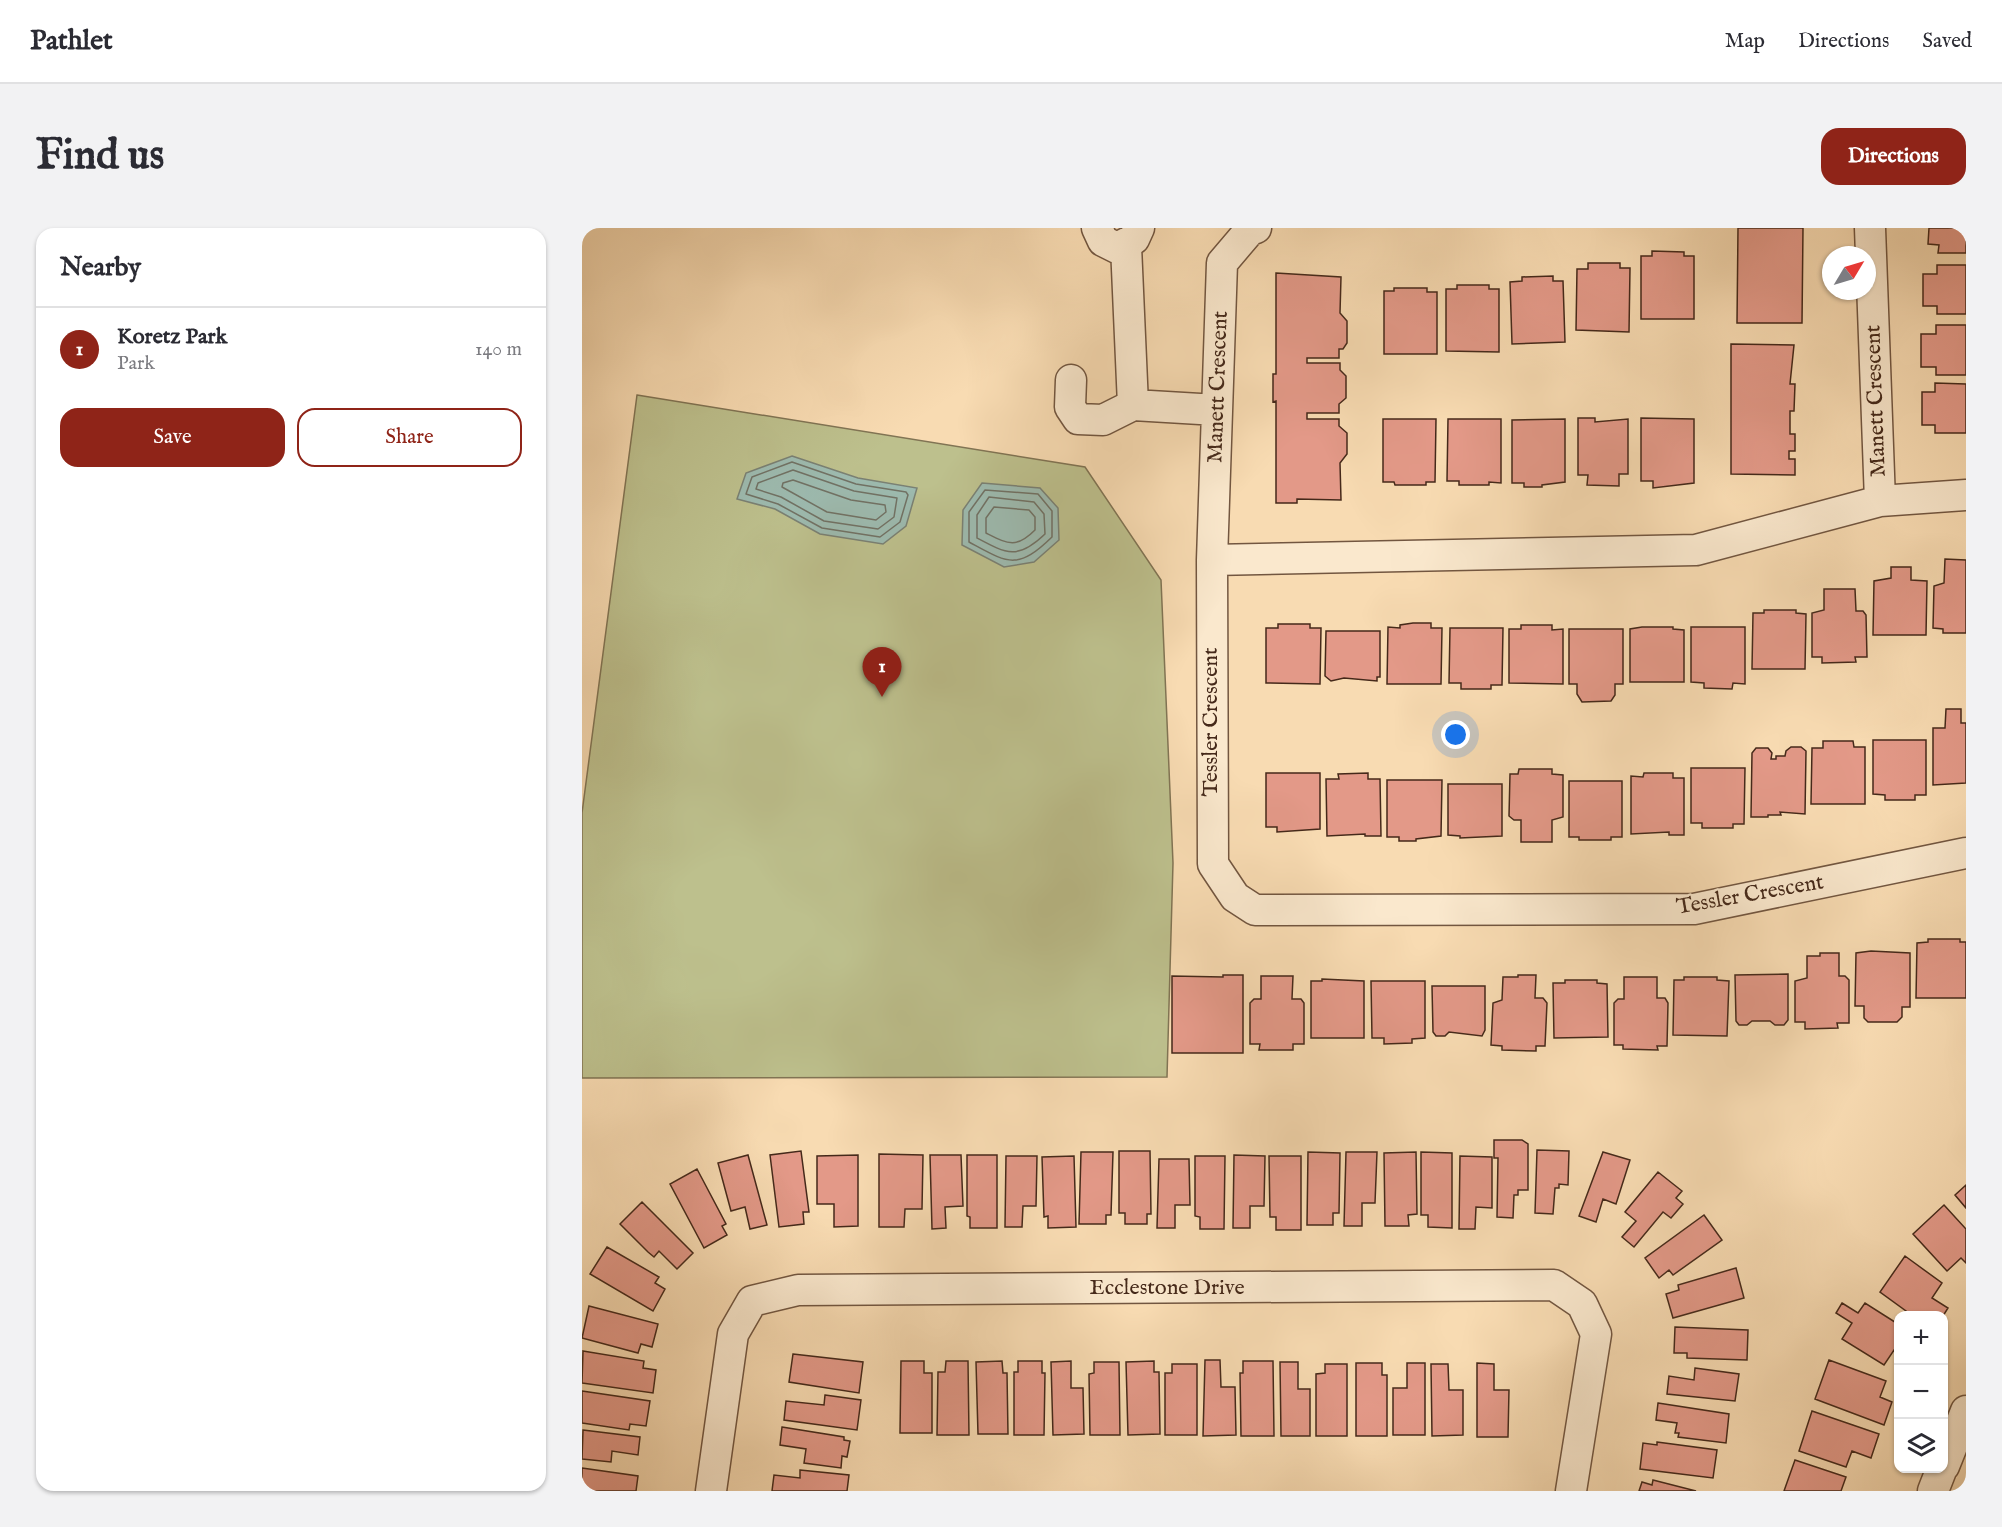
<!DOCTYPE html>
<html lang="en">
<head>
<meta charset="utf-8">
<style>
	:root { --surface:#fff; --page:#f2f2f3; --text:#2b2b33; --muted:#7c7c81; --line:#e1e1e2; --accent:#8f2418 }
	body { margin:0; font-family:"IM FELL English",serif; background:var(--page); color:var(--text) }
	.controls { position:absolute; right:18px; bottom:18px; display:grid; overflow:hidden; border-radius:12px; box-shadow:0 2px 4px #0004 }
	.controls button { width:54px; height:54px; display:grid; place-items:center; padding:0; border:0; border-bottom:2px solid var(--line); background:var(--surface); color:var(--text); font:30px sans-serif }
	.compass { position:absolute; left:1240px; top:18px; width:54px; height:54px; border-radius:50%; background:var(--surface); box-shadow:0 2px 4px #0004; rotate:52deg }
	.you { position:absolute; left:874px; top:507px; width:21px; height:21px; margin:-15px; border:4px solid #fff; border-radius:50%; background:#1a73e8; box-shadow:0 0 0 9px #1a73e833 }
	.badge { display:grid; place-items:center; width:39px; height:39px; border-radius:50%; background:var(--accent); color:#fff; font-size:20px; font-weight:700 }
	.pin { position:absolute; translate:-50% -50px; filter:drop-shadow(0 2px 3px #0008) }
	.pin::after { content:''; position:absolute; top:32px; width:21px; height:18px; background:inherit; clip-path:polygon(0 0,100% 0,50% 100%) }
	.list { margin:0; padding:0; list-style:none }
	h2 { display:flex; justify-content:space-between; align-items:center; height:78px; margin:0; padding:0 24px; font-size:26px }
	h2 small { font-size:20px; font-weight:400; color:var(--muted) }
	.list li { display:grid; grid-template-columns:39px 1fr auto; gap:18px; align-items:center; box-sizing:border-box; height:84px; padding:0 24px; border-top:2px solid var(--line) }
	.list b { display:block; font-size:22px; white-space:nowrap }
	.list p { margin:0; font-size:20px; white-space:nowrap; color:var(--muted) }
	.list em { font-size:20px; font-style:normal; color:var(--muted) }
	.actions { display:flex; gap:12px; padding:18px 24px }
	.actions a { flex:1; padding:14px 0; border:2px solid var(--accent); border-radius:18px; text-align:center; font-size:21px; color:var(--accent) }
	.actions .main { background:var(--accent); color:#fff }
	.icon { flex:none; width:33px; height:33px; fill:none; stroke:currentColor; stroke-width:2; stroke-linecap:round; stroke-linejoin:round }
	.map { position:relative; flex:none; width:1384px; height:1263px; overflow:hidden; border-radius:18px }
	header { display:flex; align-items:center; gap:36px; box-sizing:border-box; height:84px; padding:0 30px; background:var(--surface); border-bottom:2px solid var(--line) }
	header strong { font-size:28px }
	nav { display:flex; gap:33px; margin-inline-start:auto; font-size:21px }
	.intro { display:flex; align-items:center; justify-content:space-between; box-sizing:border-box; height:144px; padding:0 36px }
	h1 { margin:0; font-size:42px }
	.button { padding:15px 27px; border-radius:18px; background:var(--accent); color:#fff; font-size:21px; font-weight:700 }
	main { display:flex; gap:36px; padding:0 36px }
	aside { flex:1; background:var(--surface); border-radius:18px; box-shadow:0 2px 4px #0004 }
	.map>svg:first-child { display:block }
</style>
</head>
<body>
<header>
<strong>Pathlet</strong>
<nav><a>Map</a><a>Directions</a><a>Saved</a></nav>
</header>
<div class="intro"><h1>Find us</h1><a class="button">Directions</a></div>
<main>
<aside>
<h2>Nearby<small></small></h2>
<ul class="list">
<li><span class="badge">1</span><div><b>Koretz Park</b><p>Park</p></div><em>140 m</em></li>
</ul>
<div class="actions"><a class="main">Save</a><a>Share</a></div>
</aside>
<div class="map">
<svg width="1384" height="1263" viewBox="0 0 1384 1263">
	<rect width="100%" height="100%" fill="#f8dbb2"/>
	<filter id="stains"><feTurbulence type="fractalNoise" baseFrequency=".00333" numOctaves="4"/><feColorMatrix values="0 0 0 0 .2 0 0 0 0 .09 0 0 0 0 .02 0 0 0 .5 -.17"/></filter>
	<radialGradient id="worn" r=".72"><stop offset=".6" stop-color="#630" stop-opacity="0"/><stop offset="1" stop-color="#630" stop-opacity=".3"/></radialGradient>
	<path fill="#bdc08d" stroke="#817454" stroke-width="1.5" d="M55 167 503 239 579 352 591 635 585 849 0 850V585Z"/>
	<path fill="#9dbbb0" stroke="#7a8174" stroke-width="1.5" d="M210 228 276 250 335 260 324 298 301 316 238 306 193 281 155 271 164 245Z
		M400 255 458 260 476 280 477 312 452 334 422 339 380 317 381 282Z"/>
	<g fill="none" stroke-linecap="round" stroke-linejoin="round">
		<path stroke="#717265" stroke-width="1.5" d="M210 234 274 256 324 264 326 267 318 294 298 309 240 300 196 276 164 266 170 249Z
			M211 242 272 263 315 270 312 289 296 301 242 293 199 269 174 261 176 255Z
			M211 252 269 272 303 277 304 284 294 292 245 284 200 259 201 255Z
			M403 262 456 266 470 283V309C435 343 426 335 387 314V284Z
			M407 269 452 274 462 286 463 306C436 332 425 326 395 310V287Z
			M412 279 447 282 453 289V302C434 321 426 316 404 305V290Z"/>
	</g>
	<path fill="#e39988" stroke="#45291a" stroke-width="1.5" d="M1156 0H1221L1220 95H1155Z
		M1347 0H1384V25H1356L1357 17 1346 16Z
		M1070 23 1102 24V28H1112V91H1059V28H1070Z
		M1006 35H1038V40H1048L1047 104 994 102 995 41H1006Z
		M1355 37H1384V86H1355V78H1341V46H1355Z
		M694 45 759 49 758 85 765 93V115L761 121H757V130H725V135H758V142L764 148V170L757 176V185H725V191H757V198L765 205V226L758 235 759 272 715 271V275H694V173L691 174V146H694Z
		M971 48V53H981L983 114 930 116 928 54 940 53V49Z
		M875 57H907V61H917V124L864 123V61H875Z
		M812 60H845V64H855V126H802V63H812Z
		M1354 97H1384V147H1354V139H1339V106H1354Z
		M1149 116 1212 117 1208 156H1213L1212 183H1208V206H1213V223H1207V231H1213V247L1149 246Z
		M1353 155 1384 156V205H1353V197H1340V164H1353Z
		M996 190H1013V194L1046 191V246H1037V258L1005 257 1006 247H996Z
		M1059 190 1112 191V255L1071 260V253H1059Z
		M801 191H854L853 254H844V257H813L812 254H801Z
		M866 191H919V255L907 254V257H877V253H865Z
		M983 191V254L960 257V259H942V255H930V192Z
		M1363 331 1384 332V405H1361V401L1351 400 1352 358 1362 355Z
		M1309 339H1329V352L1345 353 1344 407H1291L1292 353 1309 350Z
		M1242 361H1273L1274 383H1281L1284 387 1285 429H1273L1274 434 1240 435V429H1230V385L1242 382Z
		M1182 382H1214V385L1224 386 1223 441H1170L1171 385H1182Z
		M831 395H849V400H860L859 456H805L806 399 818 400V397Z
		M696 396H728V400H739L738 456 684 455V400H696Z
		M939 397H970V402L981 401V456L927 455V401H939Z
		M1060 399H1091V401L1102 402V454H1048V401Z
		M1109 399H1163V456L1151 455 1150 461 1122 460V455L1109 454Z
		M868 400H921L920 457H909V461H879V455H867Z
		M987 401H1041V456H1033V467L1029 473 1000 474 995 466V456H987Z
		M744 403H798V449H795V453L762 450 749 453 743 448Z
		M1364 481H1379V495H1384V555L1351 557V500H1363Z
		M1291 512H1344V567H1333V572H1303V567L1291 566Z
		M1241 513H1271L1272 519H1283V576H1229L1230 520H1241Z
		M1209 519H1219L1224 523 1223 586 1198 584 1199 587H1186V589H1169L1170 525 1174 520H1186L1190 525 1189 531H1194V528H1203L1204 523Z
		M1109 540H1163L1162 596H1151V600H1120V595H1109Z
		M937 541H970V546L981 547V589L970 592V614H939V592H932L927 588 928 546H936Z
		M684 545H738V601L695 604V599H684Z
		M786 545V551H798L799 608H783V606L745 608 744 551H757L756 546Z
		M1062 545H1091V550H1102V607H1087V604L1049 606V548L1061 549Z
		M805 552H860L859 608 834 611V613H817V609H805Z
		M987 553H1040V609H1029V612H997V609H987Z
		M866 556H920V608L878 610V608L866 607Z
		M1346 711H1378V714H1384V770H1334L1335 715 1346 714Z
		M1289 723 1328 725V779H1320V789L1315 794H1286L1282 790V778H1273L1274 725Z
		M1238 725H1257V748H1263L1267 752V795H1255L1256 800 1223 801V794H1213V753L1225 750V728H1238Z
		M1206 746V792L1202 797H1193L1188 793H1170L1165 797H1157L1154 793 1153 747Z
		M641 747H661V825H590V748L641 749Z
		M936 747H954L953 770H961L965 775 963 818H954V823L920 822V818L909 817 911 775 920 772 921 749H936Z
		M679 748H711L710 771H719L722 775V816H711V822H677L678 816H668V775L672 771H679Z
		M1042 749H1075V770H1083L1086 775 1085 818H1075L1076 822 1041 821V817H1032V775L1036 771H1042Z
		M1102 749H1135V752L1147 753 1145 808 1091 807 1092 752H1102Z
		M740 751 782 753V810H729V753H740Z
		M983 752H1015V755L1025 756 1026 809 972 810 971 755H983Z
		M789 753H843V810L830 811V815L802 816V810H790Z
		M850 758H903V802L900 808 867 804 863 808H854L851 804Z
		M912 912H940L946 916V962H936V967H932L931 990 915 989 916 930H912Z
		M955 922 987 923 986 957 977 956V960H973L971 986 953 985Z
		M219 923 227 984H221L222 996 197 999 188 927Z
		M537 923H568L569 986H565V996H543V985H537Z
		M499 924H531L529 987H524V996H497Z
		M726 924 758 925 757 985H751V997H725Z
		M764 924H795L793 975H780V998H762Z
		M834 924 835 986 826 987 827 998H803L802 925Z
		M839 924 870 925V1000L846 999V987H839Z
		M1021 924 1048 932 1034 976 1021 971 1014 994 997 988Z
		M297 926 341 927 340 981H323L322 999H297Z
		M166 927 185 997 168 1001 163 979 149 983 136 935Z
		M276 927V998L252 999V976H235V928Z
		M348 927H379L381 978 363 979 364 1000 350 1001Z
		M385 927H415V1000H388V989L385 988Z
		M652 927 683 928 682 978H668V1000H651Z
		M424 928H455L454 978H441L440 999H423Z
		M492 928 494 999 466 1000V988L462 989 460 929Z
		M613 928H643L642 1001H618V989L613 988Z
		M687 928H719V1002H694V989H688Z
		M878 928 910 929V980L894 979 893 1001H877Z
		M577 931H607L608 977H593V1000H575Z
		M115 941 144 996 140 998 145 1007 122 1020 88 956Z
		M1076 944 1100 963 1094 970 1101 976 1089 990 1081 984 1052 1019 1040 1009 1054 993 1043 984Z
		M1384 957V980L1373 967Z
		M60 974 111 1025 95 1041 77 1023 72 1029 66 1024 38 996Z
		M1362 977 1384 1001V1035L1379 1030 1365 1043 1331 1006Z
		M1122 987 1140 1012 1091 1047 1087 1042 1077 1050 1063 1030Z
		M25 1019 77 1049 73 1055 83 1061 71 1083 8 1046Z
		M1323 1028 1360 1055 1350 1070 1366 1080 1361 1088H1331L1298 1064Z
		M1154 1040 1162 1070 1091 1090 1084 1066 1097 1062 1096 1057Z
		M1260 1075 1276 1085 1283 1075 1316 1096V1131L1313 1129 1316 1125 1312 1122 1302 1137 1260 1111 1270 1095 1254 1085Z
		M7 1078 76 1096 70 1119 59 1116 56 1125 0 1110Z
		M1093 1099 1166 1102 1165 1132 1105 1130V1125H1092Z
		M1 1123 62 1133 61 1140 74 1142 71 1165 0 1155Z
		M211 1126 281 1134 277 1165 207 1154Z
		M623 1132H638L639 1159H653L654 1207 621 1208Z
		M1247 1132 1304 1153 1298 1169 1310 1174 1302 1197 1233 1171Z
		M319 1133H342V1145H350V1205H318Z
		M364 1133H386L387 1207H355L356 1144H363Z
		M420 1133 421 1145H425L426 1206H396L394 1134Z
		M436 1133H460V1145H463L462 1207H432V1144H436Z
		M489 1133V1160H501L502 1206 471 1207 469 1134Z
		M572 1133V1144H577L578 1206 546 1207 544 1134Z
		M661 1133H691L692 1208H659L658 1145H661Z
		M512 1134H537L538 1207H508L507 1146 512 1145Z
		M698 1134H716V1161H728V1208H699Z
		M774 1135H800V1147H805V1208H774Z
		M825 1135H843V1207H811V1160H825Z
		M895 1135 912 1136V1162H927L926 1209H895Z
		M590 1136H615V1207H583V1145H590Z
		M743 1136H765V1208H734V1146L743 1145Z
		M849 1136H866L867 1162H881V1207L850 1208Z
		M1113 1140 1157 1146 1153 1173 1085 1166 1087 1148 1112 1152Z
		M0 1163 68 1173 64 1198 48 1196 47 1202 0 1195Z
		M243 1167 279 1172 275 1202 202 1192 204 1173 242 1177Z
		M1076 1175 1147 1186 1144 1215 1096 1209 1097 1205H1093L1095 1195 1074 1192Z
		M1230 1183 1297 1206 1289 1230 1270 1223 1264 1239 1217 1223Z
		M200 1199 262 1209V1212L268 1213 265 1229 260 1228 259 1240 222 1235 224 1221 198 1217Z
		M1 1202 58 1209 56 1227 30 1223 29 1234 0 1231Z
		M1075 1214 1135 1222 1131 1250 1058 1241 1061 1215 1075 1217Z
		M1213 1232 1264 1249 1259 1263H1202Z
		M0 1240 56 1248 54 1263H0Z
		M218 1242 267 1247 265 1263H190L192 1247 218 1250Z
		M1071 1252 1114 1263H1057L1060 1254 1070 1257Z"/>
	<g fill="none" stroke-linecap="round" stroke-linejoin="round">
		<defs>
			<path id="minor" d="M515 0 521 13 535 20 552 11 557 0
				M1288 0 1298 273
				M544 18 551 177
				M489 152 488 179 496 191 521 192 551 177 635 182
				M1384 267 1298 273 1114 322 630 332 631 636 653 669 673 682 1112 681 1384 625
				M630 332 640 35 668 2 674 0
				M1362 1238 1384 1183
				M129 1263 151 1106 170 1073 216 1062 972 1057 1000 1076 1014 1106 989 1263
				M1351 1263 1360 1240"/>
		</defs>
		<use href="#minor" stroke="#725640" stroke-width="33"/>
		<use href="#minor" stroke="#fae8cd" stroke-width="30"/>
	</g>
	<g text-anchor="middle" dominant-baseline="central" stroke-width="4.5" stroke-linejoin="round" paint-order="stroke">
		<g font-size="22" fill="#45291a" stroke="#fae8cd">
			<text transform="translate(636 159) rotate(-88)">Manett Crescent</text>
			<text transform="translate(1294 173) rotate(-92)">Manett Crescent</text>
			<text transform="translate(629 494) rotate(-90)">Tessler Crescent</text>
			<text transform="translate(1168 667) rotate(-10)">Tessler Crescent</text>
			<text x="585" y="1060">Ecclestone Drive</text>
		</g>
	</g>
	<rect width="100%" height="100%" filter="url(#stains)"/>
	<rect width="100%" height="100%" fill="url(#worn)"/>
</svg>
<div class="controls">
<button>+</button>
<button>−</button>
<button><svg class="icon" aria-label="layers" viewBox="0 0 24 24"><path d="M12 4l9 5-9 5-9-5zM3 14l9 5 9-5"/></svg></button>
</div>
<svg class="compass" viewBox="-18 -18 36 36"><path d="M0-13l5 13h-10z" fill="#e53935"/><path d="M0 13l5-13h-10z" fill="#7c7c81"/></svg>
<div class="you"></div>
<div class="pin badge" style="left:300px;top:469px">1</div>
</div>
</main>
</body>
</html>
